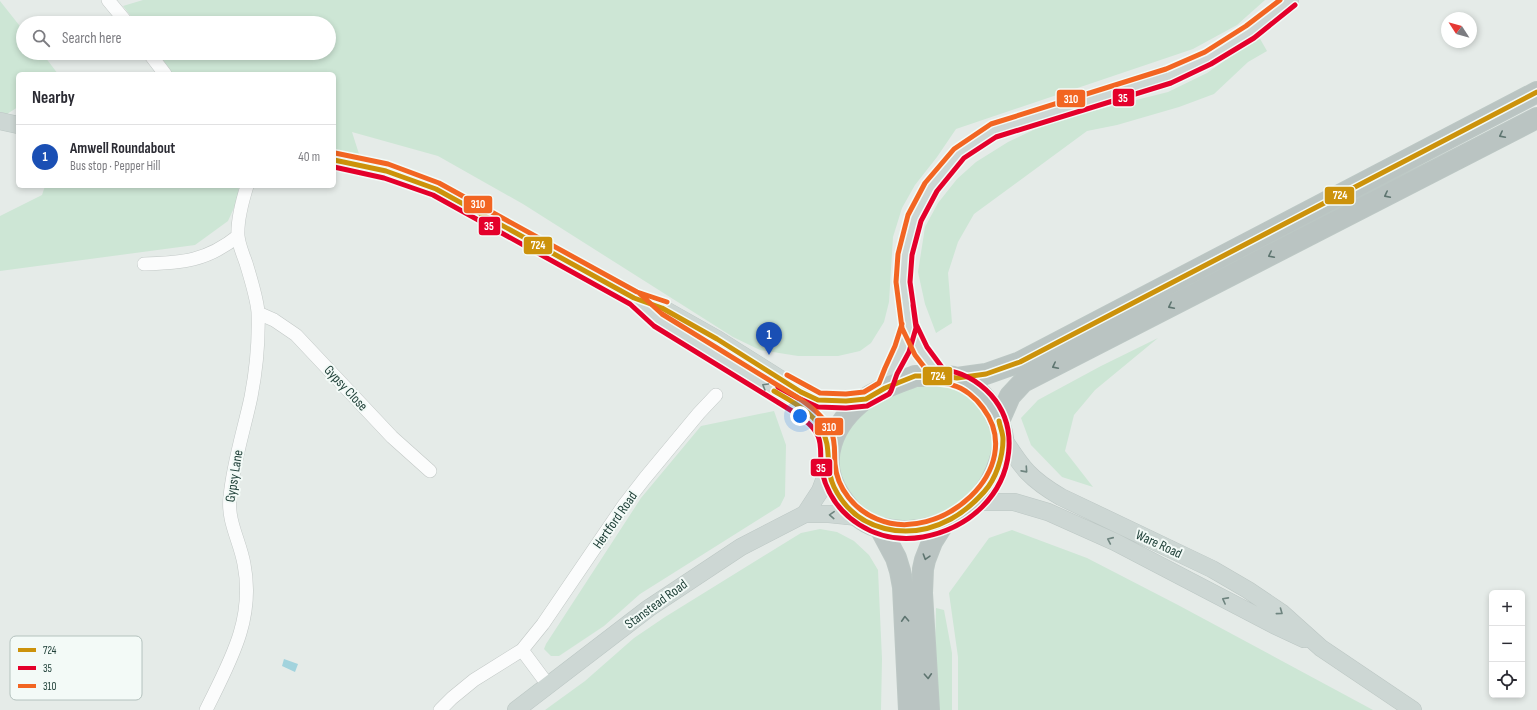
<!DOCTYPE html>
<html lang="en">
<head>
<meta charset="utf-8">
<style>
	:root { --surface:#fff; --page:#f7f7f7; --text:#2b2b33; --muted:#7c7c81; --line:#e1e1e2; --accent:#657c76 }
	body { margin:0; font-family:"Sofia Sans Condensed",sans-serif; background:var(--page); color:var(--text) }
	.controls { position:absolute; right:12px; bottom:12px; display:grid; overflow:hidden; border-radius:6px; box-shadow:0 2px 6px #0003 }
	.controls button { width:36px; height:36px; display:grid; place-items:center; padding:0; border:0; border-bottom:1px solid var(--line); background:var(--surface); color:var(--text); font:20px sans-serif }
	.compass { position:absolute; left:1441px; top:12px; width:36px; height:36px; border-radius:50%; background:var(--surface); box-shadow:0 2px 6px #0003; rotate:306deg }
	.you { position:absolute; left:800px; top:416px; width:14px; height:14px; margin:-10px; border:3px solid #fff; border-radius:50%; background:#1a73e8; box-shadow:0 0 0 6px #1a73e833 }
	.badge { display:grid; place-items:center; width:26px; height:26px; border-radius:50%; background:var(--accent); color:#fff; font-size:13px; font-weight:700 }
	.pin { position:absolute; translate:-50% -33px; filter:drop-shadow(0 1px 2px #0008) }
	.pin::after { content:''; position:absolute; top:21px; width:14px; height:12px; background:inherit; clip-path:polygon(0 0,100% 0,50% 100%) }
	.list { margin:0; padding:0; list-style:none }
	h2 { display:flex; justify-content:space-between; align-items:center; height:52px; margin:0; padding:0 16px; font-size:17px }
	h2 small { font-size:13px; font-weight:400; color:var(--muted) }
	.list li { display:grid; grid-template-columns:26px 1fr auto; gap:12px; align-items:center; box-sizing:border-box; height:64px; padding:0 16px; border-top:1px solid var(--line) }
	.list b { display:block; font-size:15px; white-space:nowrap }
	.list p { margin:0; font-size:13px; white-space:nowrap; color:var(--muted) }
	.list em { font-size:13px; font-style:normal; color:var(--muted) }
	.icon { flex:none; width:22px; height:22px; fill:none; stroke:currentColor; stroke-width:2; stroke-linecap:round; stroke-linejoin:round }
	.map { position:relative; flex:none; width:1537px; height:710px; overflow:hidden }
	.search { position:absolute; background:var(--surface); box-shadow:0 2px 6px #0003; left:16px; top:16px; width:320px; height:44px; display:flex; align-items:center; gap:10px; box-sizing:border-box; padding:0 14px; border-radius:22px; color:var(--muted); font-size:15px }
	.panel { position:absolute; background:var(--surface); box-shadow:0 2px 6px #0003; left:16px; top:72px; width:320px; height:116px; border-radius:6px }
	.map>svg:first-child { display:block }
</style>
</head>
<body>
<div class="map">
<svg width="1537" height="710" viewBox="0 0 1537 710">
	<rect width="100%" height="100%" fill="#e5ebe8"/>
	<path fill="#cde6d5" d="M143 0H1265L1237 25 1193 49 956 129 937 157 915 185 902 208 893 237 889 302 884 322 871 343 860 351 838 356H798L760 350 733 337 523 204 438 156 352 132 359 154 334 150V74H172L159 53H329V23H136L123 6Z
		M0 1 23 30V53H42L58 74H18V107L7 114 0 112Z
		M1259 37 1267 51 1248 62 1214 94 1179 107 1117 125 1087 131 974 214 958 242 948 273 952 323 936 333 925 304 918 272 925 227 938 203 957 179 976 162 1008 142 1052 121 1168 92 1207 73Z
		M45 186H239L237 201 228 221 195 245 0 271V216L42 195Z
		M1158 338 1095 390 1074 415 1065 451 1093 487 1062 477 1031 445 1021 418 1038 400 1101 366Z
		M947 384 966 393 981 407 994 435 995 456 969 502 949 514 909 526 868 515 846 492 839 472V453L844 434 862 410 906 385Z
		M774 411 786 445 785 496 780 506 640 594 604 626 559 656H551L544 649 546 644 641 498 701 426Z
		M820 529 837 532 854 541 869 555 878 570 882 659 881 710H545L585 681 634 638 665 617 801 533Z
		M1012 530 1087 558 1178 605 1373 710H958V657L949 593 989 538Z
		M936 608 944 610 952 653V710H936L935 650Z"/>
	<path fill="#a2d3dd" d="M284 659 298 664 295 672 282 666Z"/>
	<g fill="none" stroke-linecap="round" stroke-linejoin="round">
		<defs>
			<path id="minor" d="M108 0 127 23
				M149 53 165 74
				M144 264C182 263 207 261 238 236
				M258 313 274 320 296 335 392 437 430 471
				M522 650 548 685
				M206 710C229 663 255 620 244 564 240 541 227 521 230 497 233 463 244 430 251 397 256 371 259 339 258 312 257 299 250 276 246 263 243 254 239 246 238 236 237 220 242 202 247 186
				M440 710 452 698 474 680 522 650 543 624 624 505 645 478 699 413 716 395"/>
			<path id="major" d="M0 121 18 125
				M334 160C370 166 402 174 436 189L634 298 662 308 717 339 801 392 818 400 846 401 866 399
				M640 303 658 320 796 405C817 419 822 426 829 451
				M940 376 933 365 921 351 909 326 903 282 905 254 914 218 931 187 959 153 993 131 1035 117 1118 93 1169 76 1208 58 1250 32 1284 6 1290 0
				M885 388 891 371 902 349 909 326
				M1003 438C1022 468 1030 479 1061 497L1212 569 1248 590 1282 613 1321 648 1413 710
				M977 502H1014L1048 512 1115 542 1274 625 1304 639
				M805 514 820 491 828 470
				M516 710 649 608 741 547 805 514H829L858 517"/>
			<path id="highway" d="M915 376C928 376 944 374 957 378 971 383 986 397 993 410 997 419 1002 428 1003 438 1004 449 1000 461 996 471 981 507 948 529 909 531 893 531 876 529 863 520 853 514 846 505 840 496 816 461 833 423 865 399 880 388 898 383 915 376Z
				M957 378 986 374 1020 362 1537 92
				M999 421 1010 396 1023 382 1537 118
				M880 528 896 558 900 571 903 587 909 710
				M929 710 922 593 923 569 925 560 932 542 944 523"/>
		</defs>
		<use href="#minor" stroke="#c2c8c6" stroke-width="14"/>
		<use href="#major" stroke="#bcc7c4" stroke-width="18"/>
		<use href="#highway" stroke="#bcc7c4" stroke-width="22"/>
		<use href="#minor" stroke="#fbfcfc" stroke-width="13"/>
		<use href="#major" stroke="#cdd7d4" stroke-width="17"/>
		<use href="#highway" stroke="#bac4c2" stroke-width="20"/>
		<defs>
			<path id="bus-1" d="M334 160 386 171 436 189 634 298 662 308 717 339 801 392 818 400 846 401 866 399 885 388 915 376H940L957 378 986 374 1020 362 1537 92
				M774 391C791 401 811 411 821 428 833 448 824 467 834 487 856 532 908 542 951 519 964 512 974 503 984 492 996 479 1003 457 1003 439 1003 433 1000 427 999 421"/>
			<path id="bus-2" d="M334 167 384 178 433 195 630 304 654 326 792 411C802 418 813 425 818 436 823 447 819 460 822 472 833 518 877 545 923 537 944 533 966 523 982 507 1012 477 1020 428 991 395 978 381 963 372 944 370L927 347 916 324 910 282 912 255 921 221 937 191 964 158 996 137 1171 83 1211 64 1254 38 1295 5
				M778 387 798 398 818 407 846 408 867 406 889 394 891 391 897 374 909 352 916 328 913 305"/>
			<path id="bus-3" d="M335 153 388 164 439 183 637 292 667 302
				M639 293 662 314 800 399C812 408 825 417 831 431 836 442 834 453 835 464 837 489 855 510 877 519 939 546 1029 469 983 408 976 398 964 388 952 385 946 383 940 384 935 381L915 355 902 328 896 282 898 254 908 215 925 183 954 149 991 124 1166 69 1205 52 1246 26 1280 0
				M787 375 820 393 846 394 864 392 879 383 885 368 895 346 902 324"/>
		</defs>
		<use href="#bus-1" stroke="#f3faf7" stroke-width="8"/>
		<use href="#bus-2" stroke="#f3faf7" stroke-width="8"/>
		<use href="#bus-3" stroke="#f3faf7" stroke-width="8"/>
		<use href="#bus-1" stroke="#cc920b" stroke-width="5"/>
		<use href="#bus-2" stroke="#e4002b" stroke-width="5"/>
		<use href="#bus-3" stroke="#f26522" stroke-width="5"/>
	</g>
	<defs><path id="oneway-chevron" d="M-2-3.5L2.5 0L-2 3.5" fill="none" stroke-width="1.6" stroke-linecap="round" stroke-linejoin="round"/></defs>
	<g stroke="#5e7570">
		<use href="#oneway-chevron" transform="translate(1502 135) rotate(153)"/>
		<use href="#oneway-chevron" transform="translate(1387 195) rotate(153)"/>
		<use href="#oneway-chevron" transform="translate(1271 255) rotate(153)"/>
		<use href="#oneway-chevron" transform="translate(1171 306) rotate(153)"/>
		<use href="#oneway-chevron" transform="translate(1055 366) rotate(153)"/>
		<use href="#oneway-chevron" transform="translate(926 557) rotate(107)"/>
		<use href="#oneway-chevron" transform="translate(905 619) rotate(-93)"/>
		<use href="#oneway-chevron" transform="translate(928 676) rotate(87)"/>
	</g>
	<g stroke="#6e847f">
		<use href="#oneway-chevron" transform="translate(765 386) rotate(-149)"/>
		<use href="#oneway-chevron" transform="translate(1025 470) rotate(48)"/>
		<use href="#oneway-chevron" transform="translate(832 515) rotate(-177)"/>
		<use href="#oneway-chevron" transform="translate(1110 540) rotate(-156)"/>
		<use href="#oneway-chevron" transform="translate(1225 600) rotate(-152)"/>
		<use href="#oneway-chevron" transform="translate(1280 612) rotate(36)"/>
	</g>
	<g text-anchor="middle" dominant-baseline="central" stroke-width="4" stroke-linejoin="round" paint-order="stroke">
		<g font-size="14" fill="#204139" stroke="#f3faf7">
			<text transform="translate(346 388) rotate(47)">Gypsy Close</text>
			<text transform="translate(234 476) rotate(-81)">Gypsy Lane</text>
			<text transform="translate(615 520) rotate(-55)">Hertford Road</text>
			<text transform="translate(1159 544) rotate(25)">Ware Road</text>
			<text transform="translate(656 604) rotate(-36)">Stanstead Road</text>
		</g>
	</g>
	<rect x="10" y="636" width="132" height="64" rx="6" fill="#f3faf7" stroke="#b4c2be" stroke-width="1"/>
	<rect x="18" y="648" width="18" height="4" fill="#cc920b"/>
	<rect x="18" y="666" width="18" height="4" fill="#e4002b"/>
	<rect x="18" y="684" width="18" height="4" fill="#f26522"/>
	<g font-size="11" fill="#204139">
		<text x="43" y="654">724</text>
		<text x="43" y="672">35</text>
		<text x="43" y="690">310</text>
	</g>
	<g stroke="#f3faf7" stroke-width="1.5">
		<rect x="1112" y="88" width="23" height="19" rx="4" fill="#e4002b"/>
		<rect x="1056" y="89" width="30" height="19" rx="4" fill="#f26522"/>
		<rect x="1324" y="186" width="31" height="19" rx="4" fill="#cc920b"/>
		<rect x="463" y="195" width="30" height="19" rx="4" fill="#f26522"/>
		<rect x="478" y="216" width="23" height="20" rx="4" fill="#e4002b"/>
		<rect x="523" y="236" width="30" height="19" rx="4" fill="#cc920b"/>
		<rect x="922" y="366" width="31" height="20" rx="4" fill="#cc920b"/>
		<rect x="814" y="417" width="30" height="19" rx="4" fill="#f26522"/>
		<rect x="810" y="458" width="23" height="19" rx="4" fill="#e4002b"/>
	</g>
	<g font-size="11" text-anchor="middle" font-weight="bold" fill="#fff">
		<text x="1123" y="102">35</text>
		<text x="1071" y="103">310</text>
		<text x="1340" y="199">724</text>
		<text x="478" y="208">310</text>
		<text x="489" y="230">35</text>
		<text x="538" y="249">724</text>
		<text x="938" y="380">724</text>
		<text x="829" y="431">310</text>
		<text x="821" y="472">35</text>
	</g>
</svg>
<div class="controls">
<button>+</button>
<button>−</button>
<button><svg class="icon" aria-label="locate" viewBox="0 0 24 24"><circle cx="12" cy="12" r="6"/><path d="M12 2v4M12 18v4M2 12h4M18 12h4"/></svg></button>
</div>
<svg class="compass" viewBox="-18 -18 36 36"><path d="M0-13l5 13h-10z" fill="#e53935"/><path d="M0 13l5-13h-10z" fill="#7c7c81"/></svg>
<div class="you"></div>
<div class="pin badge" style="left:769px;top:355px;background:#1a4fb4">1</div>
<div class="search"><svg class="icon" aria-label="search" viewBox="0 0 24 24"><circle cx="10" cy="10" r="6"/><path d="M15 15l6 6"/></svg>Search here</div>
<section class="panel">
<h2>Nearby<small></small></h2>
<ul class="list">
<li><span class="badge" style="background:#1a4fb4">1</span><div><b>Amwell Roundabout</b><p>Bus stop · Pepper Hill</p></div><em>40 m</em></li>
</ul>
</section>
</div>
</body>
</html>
